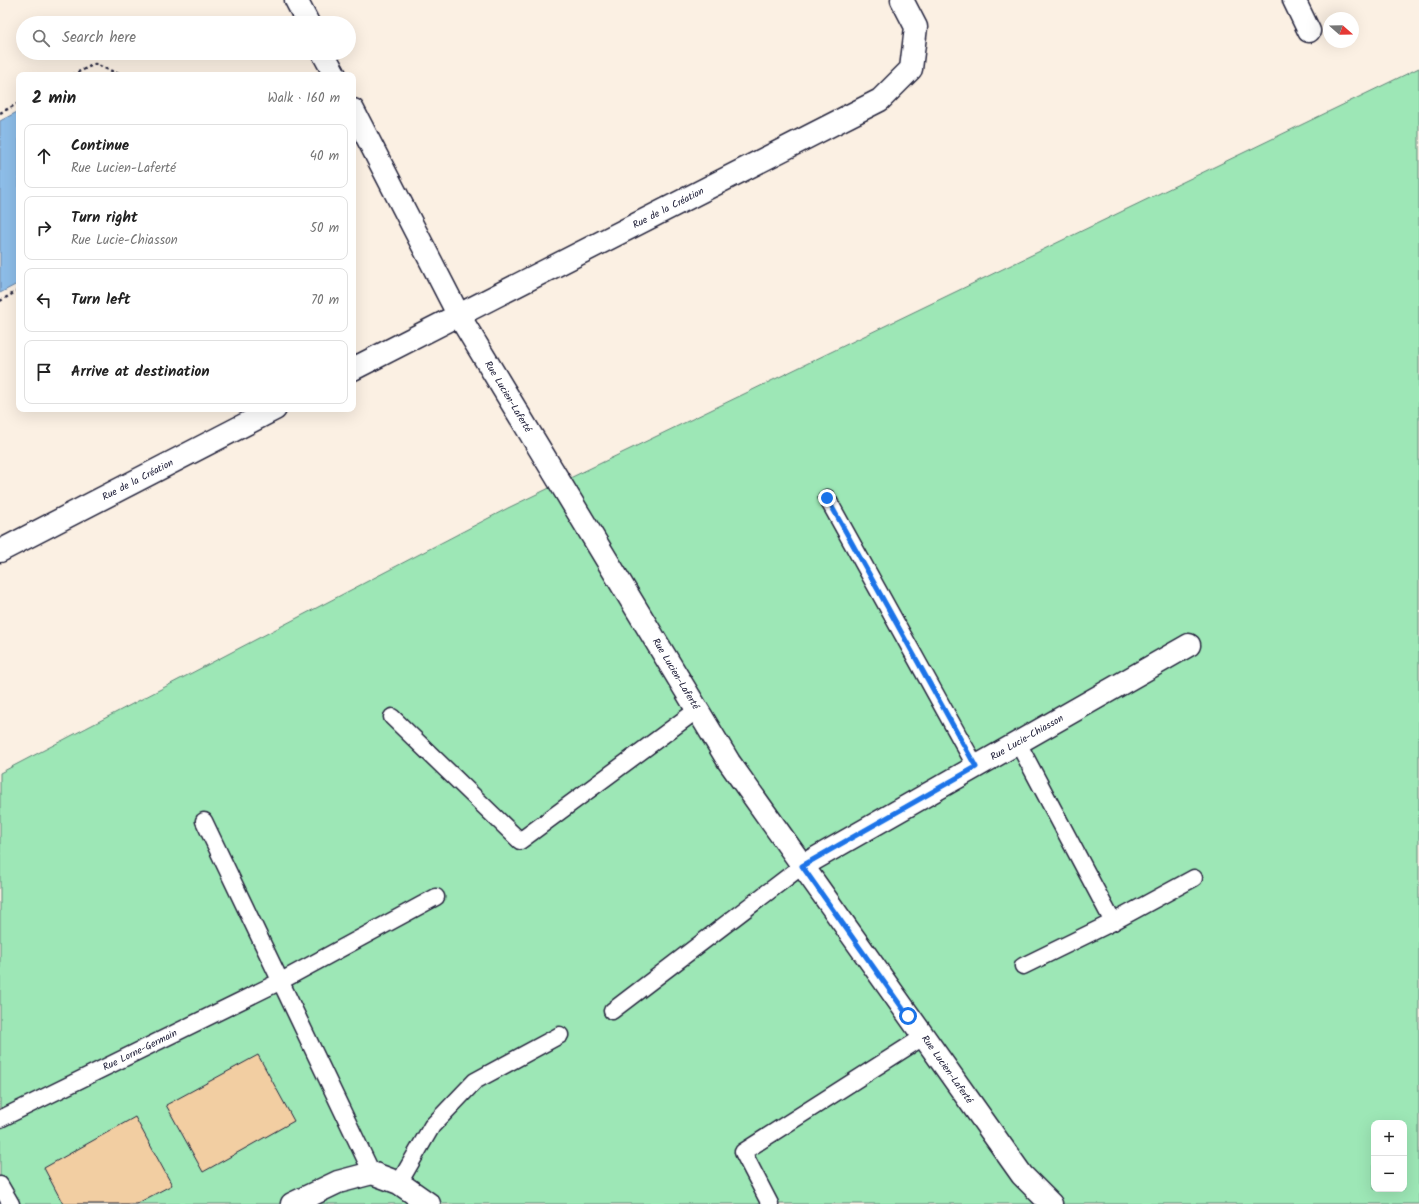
<!DOCTYPE html>
<html lang="en">
<head>
<meta charset="utf-8">
<style>
	:root { --surface:#fff; --page:#f6f6f6; --text:#222; --muted:#767676; --line:#e0e0e0 }
	body { margin:0; font-family:Kalam,sans-serif; background:var(--page); color:var(--text) }
	.controls { position:absolute; right:12px; bottom:12px; display:grid; overflow:hidden; border-radius:8px; box-shadow:0 4px 16px #0002 }
	.controls button { width:36px; height:36px; display:grid; place-items:center; padding:0; border:0; border-bottom:1px solid var(--line); background:var(--surface); color:var(--text); font:20px sans-serif }
	.compass { position:absolute; left:1323px; top:12px; width:36px; height:36px; border-radius:50%; background:var(--surface); box-shadow:0 4px 16px #0002; rotate:110deg }
	.stop { position:absolute; width:12px; height:12px; margin:-9px; border:3px solid #1a73e8; border-radius:50%; background:#fff }
	.stop.end { background:#1a73e8; border-color:#fff; box-shadow:0 1px 4px #0008 }
	.list { margin:0; padding:0; list-style:none }
	h2 { display:flex; justify-content:space-between; align-items:center; height:52px; margin:0; padding:0 16px; font-size:17px }
	h2 small { font-size:13px; font-weight:400; color:var(--muted) }
	.list li { display:grid; grid-template-columns:26px 1fr auto; gap:12px; align-items:center; box-sizing:border-box; height:64px; margin:0 8px 8px; padding:0 8px; border:1px solid var(--line); border-radius:8px }
	.list b { display:block; font-size:15px; white-space:nowrap }
	.list p { margin:0; font-size:13px; white-space:nowrap; color:var(--muted) }
	.list em { font-size:13px; font-style:normal; color:var(--muted) }
	.icon { flex:none; width:22px; height:22px; fill:none; stroke:currentColor; stroke-width:2; stroke-linecap:round; stroke-linejoin:round }
	.map { position:relative; flex:none; width:1419px; height:1204px; overflow:hidden }
	.search { position:absolute; background:var(--surface); box-shadow:0 4px 16px #0002; left:16px; top:16px; width:340px; height:44px; display:flex; align-items:center; gap:10px; box-sizing:border-box; padding:0 14px; border-radius:22px; color:var(--muted); font-size:15px }
	.panel { position:absolute; background:var(--surface); box-shadow:0 4px 16px #0002; left:16px; top:72px; width:340px; height:340px; border-radius:8px }
	.map>svg:first-child { display:block }
</style>
</head>
<body>
<div class="map">
<svg width="1419" height="1204" viewBox="0 0 1419 1204">
	<rect width="100%" height="100%" fill="#fbf0e3"/>
	<filter id="ink" filterUnits="userSpaceOnUse"><feTurbulence type="fractalNoise" baseFrequency=".025" numOctaves="2"/><feDisplacementMap in="SourceGraphic" scale="8" xChannelSelector="R" yChannelSelector="G"/><feConvolveMatrix kernelMatrix="1 2 1 2 8 2 1 2 1" color-interpolation-filters="sRGB"/></filter>
	<g filter="url(#ink)">
		<path fill="#9de7b6" stroke="#608478" fill-rule="evenodd" d="M1419 68V1204H0V773L508 508ZM1374 1123H1404V1189H1374Z"/>
		<path fill="#8dbde8" stroke="#627fa3" d="M19 111V283L0 293V121Z"/>
		<path fill="#f2cea2" stroke="#22223b" d="M258 1055 294 1121 203 1172 166 1105Z
			M135 1117 172 1185 136 1204H63L44 1168Z"/>
		<g fill="none" stroke-linecap="round" stroke-linejoin="round">
			<defs>
				<g id="service">
					<path d="M827 498 976 767"/>
					<path d="M392 717 520 841 697 710"/>
					<path d="M1018 743 1113 922 1023 966"/>
					<path d="M204 821 372 1173"/>
					<path d="M1113 922 1194 878"/>
					<path d="M612 1011 802 866"/>
					<path id="s1" d="M0 1119 281 981 436 897"/>
					<path d="M399 1183 432 1126 475 1081 560 1035"/>
					<path d="M0 1185 11 1204"/>
					<path d="M770 1204 743 1152 923 1037"/>
				</g>
				<g id="minor">
					<path d="M296 0 308 23"/>
					<path d="M1294 0 1309 31"/>
					<path d="M323 53 335 75"/>
					<path id="s2" d="M353 110 458 314 729 762 1022 1175 1051 1204"/>
					<path id="s3" d="M353 369 880 100 911 69 916 27 902 0"/>
					<path id="s4" d="M0 551 275 409"/>
					<path id="s5" d="M802 866 1189 645"/>
					<path d="M292 1204 338 1182 372 1173 399 1183 429 1204"/>
				</g>
			</defs>
			<use href="#service" stroke="#22223b" stroke-width="19"/>
			<use href="#minor" stroke="#22223b" stroke-width="25"/>
			<path stroke="#22223b" stroke-width="2.5" stroke-dasharray="3 3" stroke-linecap="butt" d="M72 75 95 64 121 75
				M0 113 19 103
				M0 301 19 290"/>
			<use href="#service" stroke="#fff" stroke-width="16"/>
			<use href="#minor" stroke="#fff" stroke-width="22"/>
		</g>
	</g>
	<g fill="none" stroke-linecap="round" stroke-linejoin="round" filter="url(#ink)">
		<path stroke="#1a73e8" stroke-width="5" d="M827 498 976 767 802 866 908 1016"/>
	</g>
	<g text-anchor="middle" dominant-baseline="central" stroke-width="3" stroke-linejoin="round" paint-order="stroke">
		<g font-size="10" fill="#22223b" stroke="#fff">
			<text stroke="none"><textPath href="#s3" startOffset="354">Rue de la Création</textPath></text>
			<text stroke="none"><textPath href="#s2" startOffset="326">Rue Lucien-Laferté</textPath></text>
			<text stroke="none"><textPath href="#s4" startOffset="155">Rue de la Création</textPath></text>
			<text stroke="none"><textPath href="#s2" startOffset="650">Rue Lucien-Laferté</textPath></text>
			<text stroke="none"><textPath href="#s5" startOffset="259">Rue Lucie-Chiasson</textPath></text>
			<text stroke="none"><textPath href="#s1" startOffset="156">Rue Lorne-Germain</textPath></text>
			<text stroke="none"><textPath href="#s2" startOffset="1130">Rue Lucien-Laferté</textPath></text>
		</g>
	</g>
</svg>
<div class="controls">
<button>+</button>
<button>−</button>
</div>
<svg class="compass" viewBox="-18 -18 36 36"><path d="M0-13l5 13h-10z" fill="#e53935"/><path d="M0 13l5-13h-10z" fill="#767676"/></svg>
<div class="stop" style="left:908px;top:1016px"></div>
<div class="stop end" style="left:827px;top:498px"></div>
<div class="search"><svg class="icon" aria-label="search" viewBox="0 0 24 24"><circle cx="10" cy="10" r="6"/><path d="M15 15l6 6"/></svg>Search here</div>
<section class="panel">
<h2>2 min<small>Walk · 160 m</small></h2>
<ul class="list">
<li><svg class="icon" aria-label="ahead" viewBox="0 0 24 24"><path d="M12 20V5M6 11l6-6 6 6"/></svg><div><b>Continue</b><p>Rue Lucien-Laferté</p></div><em>40 m</em></li>
<li><svg class="icon" aria-label="right" viewBox="0 0 24 24"><path d="M7 20v-9h11M14 6l5 5-5 5"/></svg><div><b>Turn right</b><p>Rue Lucie-Chiasson</p></div><em>50 m</em></li>
<li><svg class="icon" aria-label="left" viewBox="0 0 24 24"><path d="M17 20v-9H6M10 6l-5 5 5 5"/></svg><div><b>Turn left</b></div><em>70 m</em></li>
<li><svg class="icon" aria-label="arrive" viewBox="0 0 24 24"><path d="M6 21V4h12l-3 4 3 4H6"/></svg><div><b>Arrive at destination</b></div></li>
</ul>
</section>
</div>
</body>
</html>
